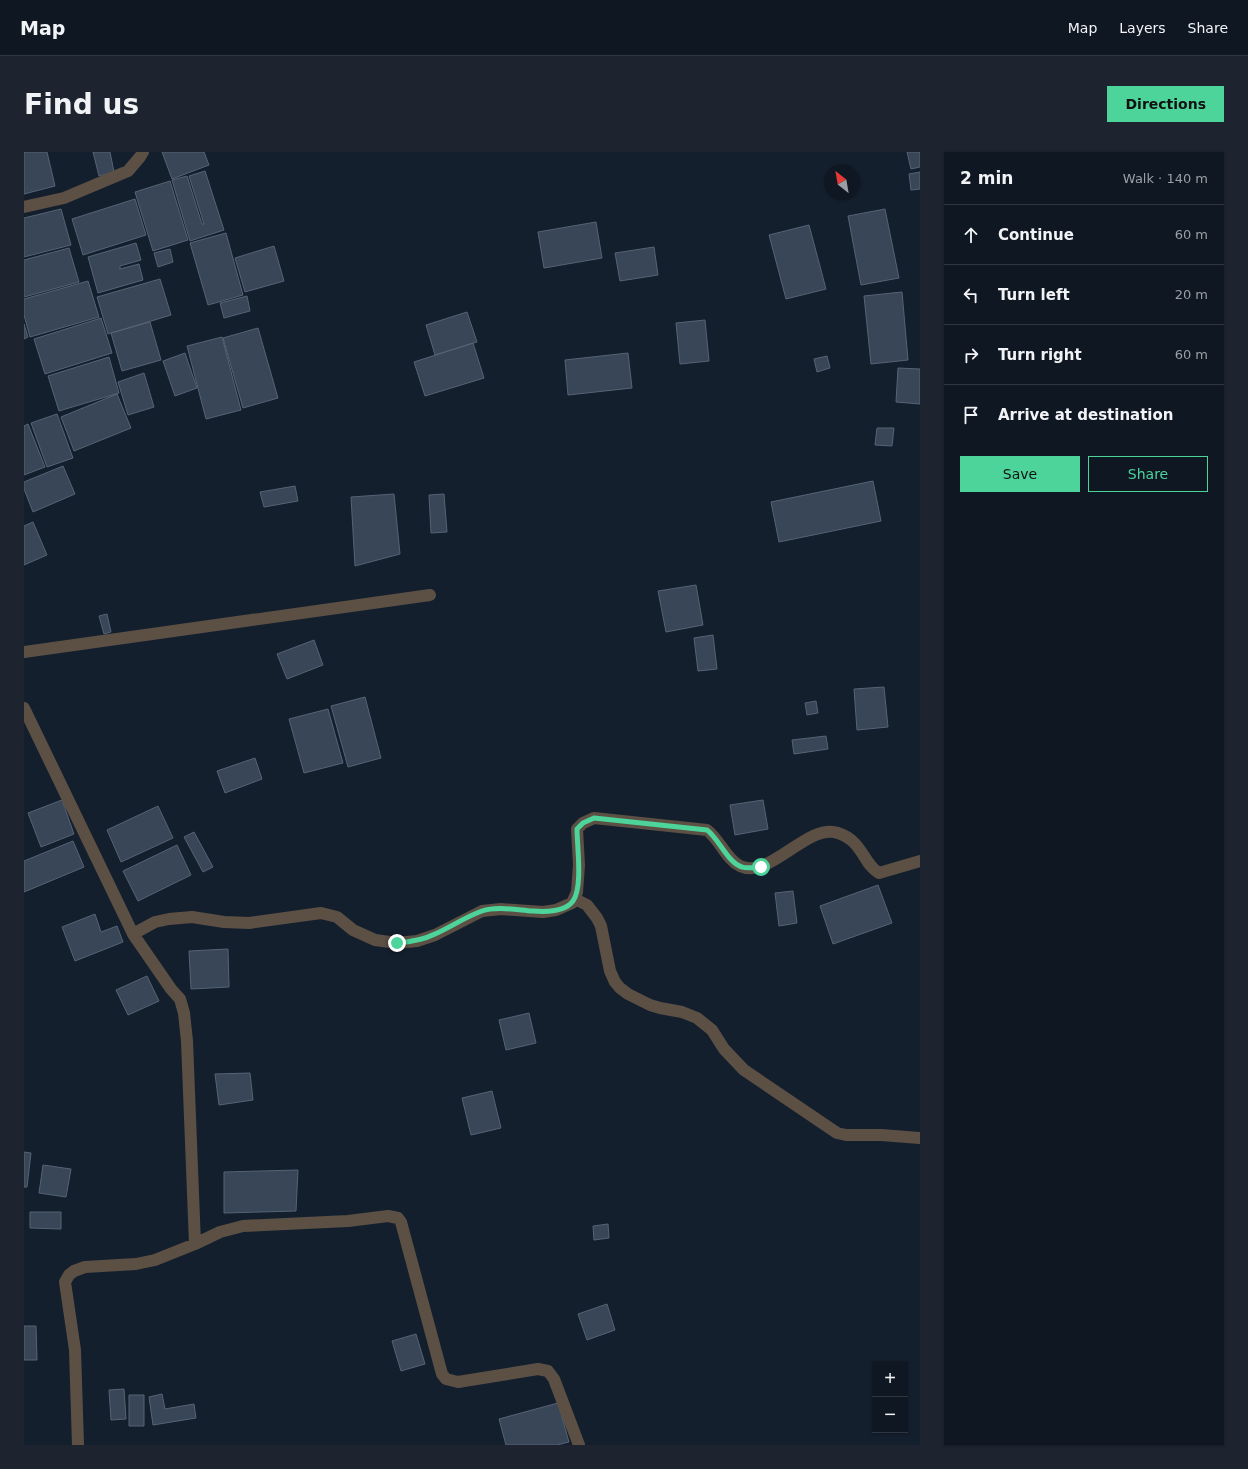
<!DOCTYPE html>
<html lang="en">
<head>
<meta charset="utf-8">
<style>
	:root { --surface:#0f1722; --page:#1d242f; --text:#f1f3f6; --muted:#9b9fa5; --line:#2f3640; --accent:#4cd49b }
	body { margin:0; font-family:"DejaVu Sans",sans-serif; background:var(--page); color:var(--text) }
	.controls { position:absolute; right:12px; bottom:12px; display:grid; overflow:hidden; border-radius:0px; box-shadow:0 1px 3px #0004 }
	.controls button { width:36px; height:36px; display:grid; place-items:center; padding:0; border:0; border-bottom:1px solid var(--line); background:var(--surface); color:var(--text); font:20px sans-serif }
	.compass { position:absolute; left:800px; top:12px; width:36px; height:36px; border-radius:50%; background:var(--surface); box-shadow:0 1px 3px #0004; rotate:329deg }
	.stop { position:absolute; width:12px; height:12px; margin:-9px; border:3px solid #4cd49b; border-radius:50%; background:#fff }
	.stop.end { background:#4cd49b; border-color:#fff; box-shadow:0 1px 4px #0008 }
	.list { margin:0; padding:0; list-style:none }
	h2 { display:flex; justify-content:space-between; align-items:center; height:52px; margin:0; padding:0 16px; font-size:17px }
	h2 small { font-size:13px; font-weight:400; color:var(--muted) }
	.list li { display:grid; grid-template-columns:26px 1fr auto; gap:12px; align-items:center; box-sizing:border-box; height:60px; padding:0 16px; border-top:1px solid var(--line) }
	.list b { display:block; font-size:15px; white-space:nowrap }
	.list em { font-size:13px; font-style:normal; color:var(--muted) }
	.actions { display:flex; gap:8px; padding:12px 16px }
	.actions a { flex:1; padding:9px 0; border:1px solid var(--accent); border-radius:0px; text-align:center; font-size:14px; color:var(--accent) }
	.actions .main { background:var(--accent); color:#111 }
	.icon { flex:none; width:22px; height:22px; fill:none; stroke:currentColor; stroke-width:2; stroke-linecap:round; stroke-linejoin:round }
	.map { position:relative; flex:none; width:896px; height:1293px; overflow:hidden; border-radius:0px }
	header { display:flex; align-items:center; gap:24px; box-sizing:border-box; height:56px; padding:0 20px; background:var(--surface); border-bottom:1px solid var(--line) }
	header strong { font-size:19px }
	nav { display:flex; gap:22px; margin-inline-start:auto; font-size:14px }
	.intro { display:flex; align-items:center; justify-content:space-between; box-sizing:border-box; height:96px; padding:0 24px }
	h1 { margin:0; font-size:28px }
	.button { padding:10px 18px; border-radius:0px; background:var(--accent); color:#111; font-size:14px; font-weight:700 }
	main { display:flex; gap:24px; padding:0 24px }
	aside { flex:1; background:var(--surface); border-radius:0px; box-shadow:0 1px 3px #0004 }
	.map>svg:first-child { display:block }
</style>
</head>
<body>
<header>
<strong>Map</strong>
<nav><a>Map</a><a>Layers</a><a>Share</a></nav>
</header>
<div class="intro"><h1>Find us</h1><a class="button">Directions</a></div>
<main>
<div class="map">
<svg width="896" height="1293" viewBox="0 0 896 1293">
	<rect width="100%" height="100%" fill="#141f2e"/>
	<path fill="#394657" stroke="#566375" d="M0 0H23L31 34 0 42Z
		M69 0H86L90 20 75 24Z
		M138 0H180L185 13 148 27Z
		M883 0H896V15L887 17Z
		M181 19 200 78 166 89 148 28 163 24 178 72H180L165 24Z
		M896 20V37L887 38 885 22Z
		M146 29 164 88 129 99 111 40Z
		M111 47 122 83 59 103 48 67Z
		M37 57 47 93 0 105V66Z
		M861 57 875 126 837 133 824 64Z
		M572 70 578 106 520 116 514 80Z
		M785 73 802 137 762 147 745 83Z
		M202 81 219 143 184 153 166 91Z
		M112 91 117 108 96 114V117L115 112 119 128 74 141 64 105Z
		M250 94 260 129 221 140 211 106Z
		M630 95 634 123 596 129 591 101Z
		M45 96 55 130 0 145V108Z
		M146 97 149 110 134 115 130 101Z
		M136 127 147 163 84 182 73 145Z
		M64 129 75 165 6 185 0 163V147Z
		M878 140 884 208 847 212 840 144Z
		M223 144 226 159 200 166 196 151Z
		M443 160 453 190 411 203 402 173Z
		M77 166 88 201 21 222 10 187Z
		M681 168 685 209 656 212 652 171Z
		M126 170 137 208 98 219 87 181Z
		M0 172 4 185 0 187Z
		M234 176 254 246 219 256 199 186Z
		M198 185 217 258 182 267 163 194Z
		M449 191 460 226 401 244 390 210Z
		M161 201 173 236 151 244 139 209Z
		M604 201 608 236 544 243 541 208Z
		M803 204 806 216 793 220 790 207Z
		M85 205 95 241 35 259 24 224Z
		M874 216 896 217V252L872 250Z
		M120 221 130 255 104 263 94 230Z
		M93 242 107 276 50 299 37 265Z
		M33 262 49 306 23 315 7 271Z
		M4 272 21 315 0 323V274Z
		M853 276H870L868 294 851 293Z
		M39 314 51 342 9 360 0 337V330Z
		M849 329 857 369 755 390 747 350Z
		M271 334 274 349 240 355 236 340Z
		M370 342 376 402 331 414 327 345Z
		M420 342 423 380 407 381 405 343Z
		M9 370 23 403 0 413V374Z
		M672 433 679 473 642 480 634 439Z
		M83 462 87 480 80 482 75 464Z
		M689 483 693 517 674 519 670 486Z
		M290 488 299 513 263 527 253 502Z
		M860 535 864 575 833 578 830 537Z
		M341 545 357 606 324 615 307 554Z
		M792 549 794 561 783 563 781 551Z
		M304 557 319 611 280 621 265 567Z
		M802 584 804 597 770 602 768 588Z
		M231 606 238 627 201 641 193 619Z
		M38 648 50 682 17 695 4 661Z
		M739 648 744 677 711 683 706 653Z
		M134 654 149 686 97 710 83 678Z
		M170 680 189 715 179 720 160 685Z
		M49 689 60 715 0 740V709Z
		M153 693 167 723 114 749 99 719Z
		M854 733 868 771 809 792 796 754Z
		M769 739 773 771 755 774 751 741Z
		M71 762 77 780 93 774 99 790 51 809 38 775Z
		M204 797 205 835 167 837 165 799Z
		M123 824 135 849 104 863 92 838Z
		M505 861 512 891 482 898 475 868Z
		M226 921 229 948 195 953 191 922Z
		M468 939 477 976 447 983 438 946Z
		M0 1000 7 1001 3 1035H0Z
		M19 1013 47 1017 42 1045 15 1041Z
		M274 1018 272 1059 200 1061V1020Z
		M6 1060H37V1077L6 1076Z
		M584 1072 585 1086 570 1088 569 1074Z
		M583 1152 591 1178 563 1188 554 1162Z
		M0 1174H12L13 1208H0Z
		M392 1182 401 1212 377 1219 368 1189Z
		M100 1237 102 1267 87 1268 85 1238Z
		M138 1242 141 1257 170 1252 172 1266 129 1273 125 1245Z
		M105 1243H120V1274H105Z
		M534 1251 545 1290 533 1293H482L475 1267Z"/>
	<g fill="none" stroke-linecap="round" stroke-linejoin="round">
		<path stroke="#5c5045" stroke-width="12" d="M0 55 40 46 104 19 116 5 119 0
			M0 500 406 443
			M0 556 109 782 147 837 156 847 160 861 163 889 171 1092
			M551 747 563 753 573 766 577 774 586 819 591 830 596 836 604 842 626 853 636 856 658 860 673 866 688 878 700 897 720 918 813 981 822 983H857L896 986
			M109 782 131 770 145 767 168 765 200 770 225 771 297 761 313 765 329 778 351 788 373 791 393 789 411 783 458 759 477 757 519 760 532 758 548 751 553 740 555 713 553 677 559 671 570 666 683 678C696 688 702 707 716 714 746 728 784 670 814 681 839 689 839 712 855 721L896 709
			M54 1293 51 1198 41 1130 45 1123 50 1119 61 1115 112 1112 131 1108 171 1092 196 1080 219 1074 324 1069 364 1064 374 1066 377 1070 418 1222 422 1227 434 1230 514 1217 524 1219 530 1227 555 1293"/>
	</g>
	<g fill="none" stroke-linecap="round" stroke-linejoin="round">
		<path stroke="#4cd49b" stroke-width="5" d="M373 791C386 790 399 788 411 782 427 775 441 765 458 759 473 754 493 758 509 759 521 760 541 760 549 749 559 735 553 694 553 677L559 671 570 666 683 678C695 687 704 711 718 715 724 717 731 715 737 715"/>
	</g>
</svg>
<div class="controls">
<button>+</button>
<button>−</button>
</div>
<svg class="compass" viewBox="-18 -18 36 36"><path d="M0-13l5 13h-10z" fill="#e53935"/><path d="M0 13l5-13h-10z" fill="#9b9fa5"/></svg>
<div class="stop" style="left:737px;top:715px"></div>
<div class="stop end" style="left:373px;top:791px"></div>
</div>
<aside>
<h2>2 min<small>Walk · 140 m</small></h2>
<ul class="list">
<li><svg class="icon" aria-label="ahead" viewBox="0 0 24 24"><path d="M12 20V5M6 11l6-6 6 6"/></svg><div><b>Continue</b></div><em>60 m</em></li>
<li><svg class="icon" aria-label="left" viewBox="0 0 24 24"><path d="M17 20v-9H6M10 6l-5 5 5 5"/></svg><div><b>Turn left</b></div><em>20 m</em></li>
<li><svg class="icon" aria-label="right" viewBox="0 0 24 24"><path d="M7 20v-9h11M14 6l5 5-5 5"/></svg><div><b>Turn right</b></div><em>60 m</em></li>
<li><svg class="icon" aria-label="arrive" viewBox="0 0 24 24"><path d="M6 21V4h12l-3 4 3 4H6"/></svg><div><b>Arrive at destination</b></div></li>
</ul>
<div class="actions"><a class="main">Save</a><a>Share</a></div>
</aside>
</main>
</body>
</html>
